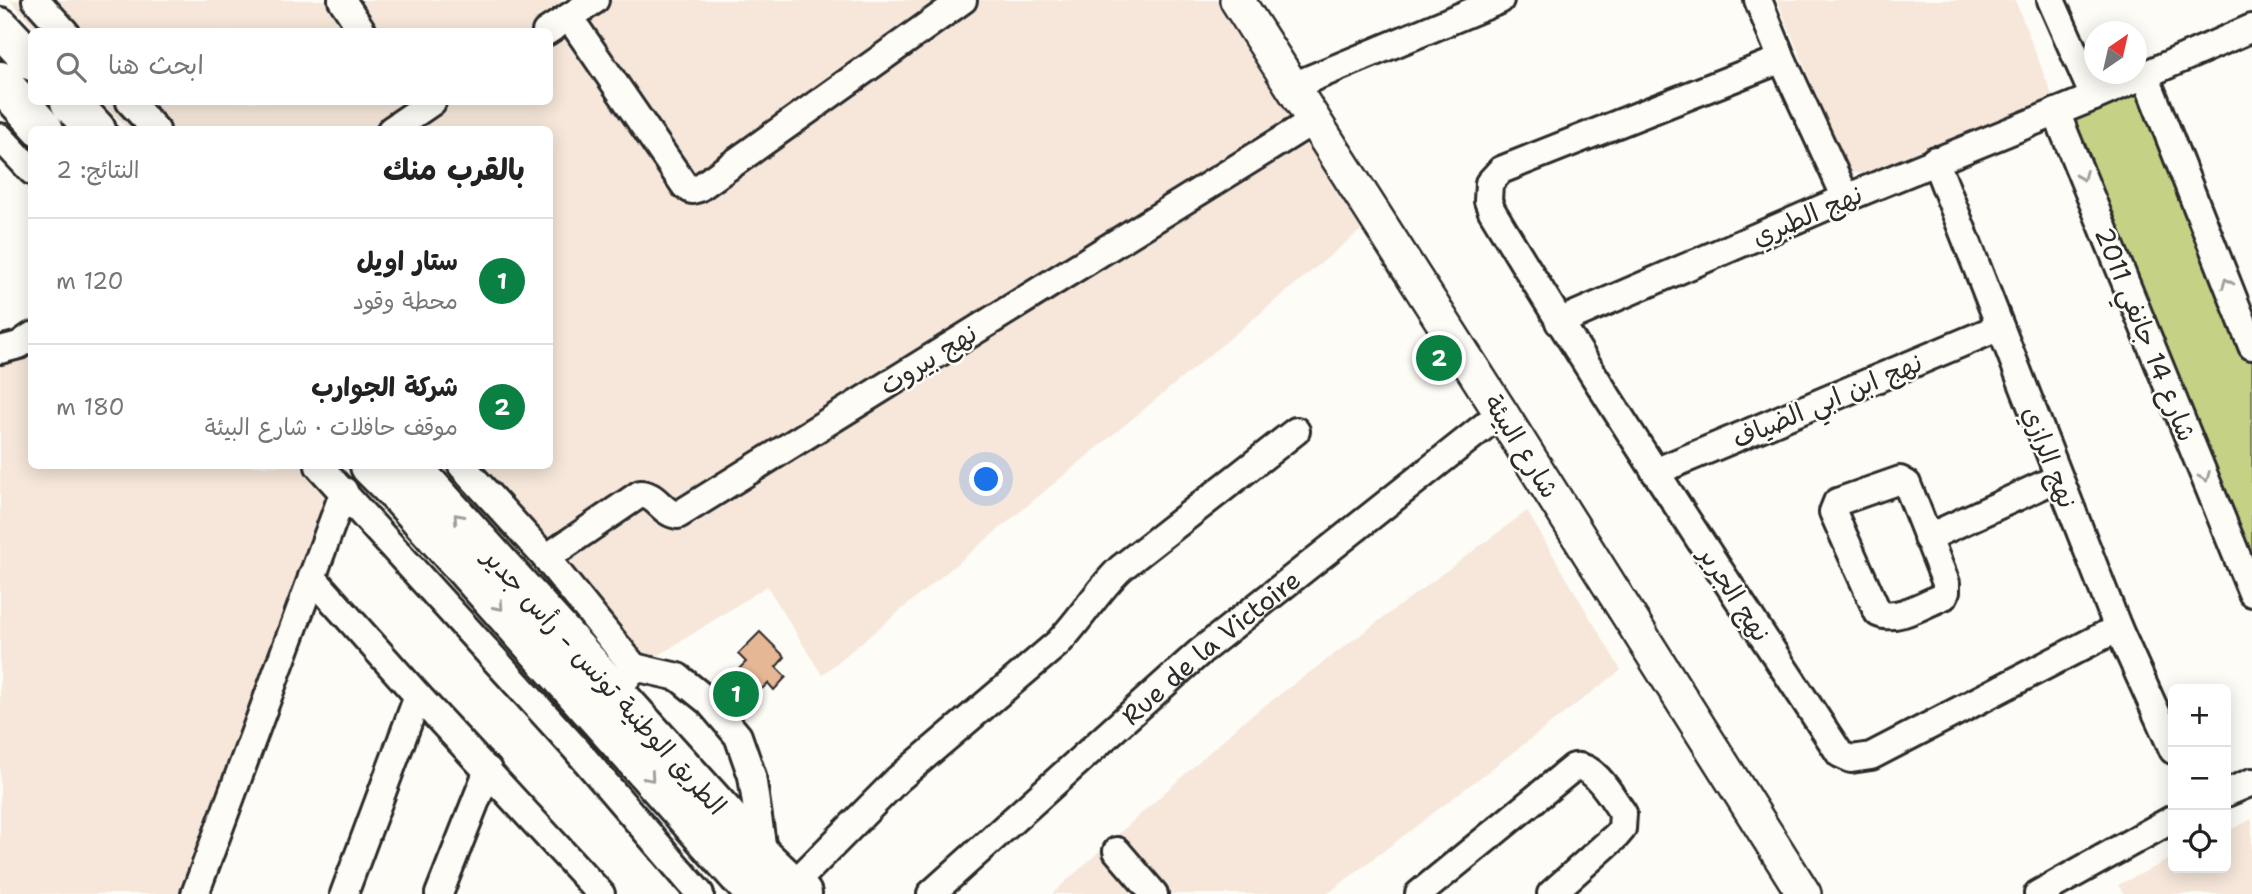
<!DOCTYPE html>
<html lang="ar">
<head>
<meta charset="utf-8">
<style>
	:root { --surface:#fff; --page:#f2f2f2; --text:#222; --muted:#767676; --line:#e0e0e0; --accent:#0b8043 }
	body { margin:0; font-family:"Shantell Sans","Playpen Sans Arabic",sans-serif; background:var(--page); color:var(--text); direction:rtl }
	.controls { position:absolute; right:21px; bottom:21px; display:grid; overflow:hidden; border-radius:10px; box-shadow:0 4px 18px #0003 }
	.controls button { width:63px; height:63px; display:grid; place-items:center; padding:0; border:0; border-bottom:2px solid var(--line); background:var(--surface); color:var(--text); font:35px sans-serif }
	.compass { position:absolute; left:2084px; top:21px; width:63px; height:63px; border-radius:50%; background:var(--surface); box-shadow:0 4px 18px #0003; rotate:34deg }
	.you { position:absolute; left:987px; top:480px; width:24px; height:24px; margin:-18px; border:5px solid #fff; border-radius:50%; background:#1a73e8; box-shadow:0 0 0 10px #1a73e833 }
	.badge { display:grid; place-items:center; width:46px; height:46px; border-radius:50%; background:var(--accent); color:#fff; font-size:23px; font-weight:700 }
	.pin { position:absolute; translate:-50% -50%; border:4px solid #fff; box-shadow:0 2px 7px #0006 }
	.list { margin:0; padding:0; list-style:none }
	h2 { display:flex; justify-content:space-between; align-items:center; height:91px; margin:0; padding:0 28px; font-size:30px }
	h2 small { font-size:23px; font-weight:400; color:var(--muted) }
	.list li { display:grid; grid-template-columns:46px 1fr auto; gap:21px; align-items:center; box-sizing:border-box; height:126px; padding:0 28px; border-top:2px solid var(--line) }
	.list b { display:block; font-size:26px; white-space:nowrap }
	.list p { margin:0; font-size:23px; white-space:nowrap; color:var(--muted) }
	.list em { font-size:23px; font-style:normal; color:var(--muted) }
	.icon { flex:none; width:38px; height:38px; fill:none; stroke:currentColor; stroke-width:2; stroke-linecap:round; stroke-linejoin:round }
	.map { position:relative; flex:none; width:2252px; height:894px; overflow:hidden; direction:ltr }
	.search { position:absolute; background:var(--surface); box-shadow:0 4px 18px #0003; left:28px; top:28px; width:525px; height:77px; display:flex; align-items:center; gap:18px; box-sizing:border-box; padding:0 24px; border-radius:10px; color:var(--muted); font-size:26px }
	.panel { position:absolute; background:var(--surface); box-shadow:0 4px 18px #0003; left:28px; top:126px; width:525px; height:343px; border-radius:10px; direction:rtl }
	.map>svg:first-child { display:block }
</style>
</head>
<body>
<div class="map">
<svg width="2252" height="894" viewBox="0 0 2252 894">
	<rect width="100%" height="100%" fill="#fdfcf7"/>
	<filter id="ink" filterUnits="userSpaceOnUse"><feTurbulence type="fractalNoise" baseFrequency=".0143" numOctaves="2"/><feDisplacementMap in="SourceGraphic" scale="14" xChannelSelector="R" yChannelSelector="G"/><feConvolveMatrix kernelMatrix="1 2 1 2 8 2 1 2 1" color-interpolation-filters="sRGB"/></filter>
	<g filter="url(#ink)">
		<path fill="#f6e7da" d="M10 0H1246L1383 212 822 675 767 586 625 677 433 466H550V130L128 129 102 102H550V32L39 31Z
			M1777 0H2015L2054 100 1868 174 1849 173Z
			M0 359H31L32 466H304L332 497 191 894H0Z
			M1527 511 1621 670 1327 894H1052L1244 721Z
			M2252 819V894H2124L2118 885 2173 858V868H2226V832Z"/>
		<path fill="#c5d285" stroke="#787e58" stroke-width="2" d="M2141 76 2252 352V590L2065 113Z"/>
		<path fill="#e5b795" stroke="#2b2b2b" stroke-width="2" d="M760 632 785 657 776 667 786 677 774 690 768 683 738 712 718 689 746 662 738 654Z"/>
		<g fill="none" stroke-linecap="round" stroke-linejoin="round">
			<defs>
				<g id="minor">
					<path d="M36 0 65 32"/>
					<path d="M342 0 363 32"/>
					<path d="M1758 0 1782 59 1846 198"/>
					<path d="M2051 0 2094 97"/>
					<path d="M569 17 685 186 692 190 699 188 963 0"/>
					<path d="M546 32 595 0"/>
					<path d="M1782 59 1501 170 1489 183 1488 201 1492 211C1603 395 1722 574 1840 754L1851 759 1871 756 2118 628"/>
					<path d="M2145 75 2252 346"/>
					<path d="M1293 86 1500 0"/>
					<path d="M130 102 156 130"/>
					<path d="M2056 112 2252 593"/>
					<path d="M391 130 432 102"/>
					<path d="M0 137 32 171"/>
					<path d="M1935 160 2118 628 2173 750"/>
					<path d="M1559 322 1846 198 2094 97 2252 28"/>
					<path d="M0 350 19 345 32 336"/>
					<path d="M319 466 576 749 700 894"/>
					<path d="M462 466 546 558 634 667 615 695"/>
					<path d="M1655 472 2000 327"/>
					<path d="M1900 480 1907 484 1946 583V592L1944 596C1926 603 1897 622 1878 613L1833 512 1837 502Z"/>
					<path d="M1927 538 2058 478"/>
					<path d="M546 558 640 494C657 494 662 514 678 515L1314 120"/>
					<path d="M312 577 418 696 601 894"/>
					<path d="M634 667 678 677 709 702 738 736 752 776 764 858"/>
					<path d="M2226 793 2252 782"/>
					<path d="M1117 851 1154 894"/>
					<path d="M793 885 898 779 1058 643C1081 619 1097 591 1121 568L1296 431"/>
					<path d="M195 894 344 491"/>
					<path d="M344 894 418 696"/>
					<path d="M439 894 488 770"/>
					<path id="s1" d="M931 894 1201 651 1501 413"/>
					<path d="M1419 894 1574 767C1595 764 1612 798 1623 813L1622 829 1616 836 1551 894"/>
					<path d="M2038 894 2173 819"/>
				</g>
				<path id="major" d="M1237 0 1501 413 1804 894"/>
				<path id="highway" d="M0 27 32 61
					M0 81 44 130
					M70 102 96 130
					M370 466 402 498 755 894
					M411 466 764 858 802 894"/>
			</defs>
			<use href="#minor" stroke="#2b2b2b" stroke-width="32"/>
			<use href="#major" stroke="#2b2b2b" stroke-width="38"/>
			<use href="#highway" stroke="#2b2b2b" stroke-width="44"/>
			<use href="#minor" stroke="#fdfcf7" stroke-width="26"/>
			<use href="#major" stroke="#fdfcf7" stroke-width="33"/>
			<use href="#highway" stroke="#fdfcf7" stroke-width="38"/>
		</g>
		<defs><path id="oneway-chevron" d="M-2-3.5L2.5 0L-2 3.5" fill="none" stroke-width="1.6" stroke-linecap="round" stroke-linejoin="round" transform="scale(1.75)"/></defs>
		<g stroke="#9e9e9b">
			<use href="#oneway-chevron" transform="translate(2082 176) rotate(68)"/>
			<use href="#oneway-chevron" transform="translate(2227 283) rotate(-112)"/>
			<use href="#oneway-chevron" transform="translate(2205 477) rotate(68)"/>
			<use href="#oneway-chevron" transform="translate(458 518) rotate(-132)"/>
			<use href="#oneway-chevron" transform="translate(499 606) rotate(48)"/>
			<use href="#oneway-chevron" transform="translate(650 777) rotate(49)"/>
		</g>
	</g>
	<g text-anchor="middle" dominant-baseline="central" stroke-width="5" stroke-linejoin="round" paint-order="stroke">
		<g font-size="26" fill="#2b2b2b" stroke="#fdfcf7">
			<text transform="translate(1807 215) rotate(-23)">نهج الطبري</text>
			<text transform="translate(2146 334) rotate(68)">شارع 14 جانفي 2011</text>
			<text transform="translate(928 359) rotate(-32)">نهج بيروت</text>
			<text transform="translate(1827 400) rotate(-23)">نهج ابن ابي الضياف</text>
			<text transform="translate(1522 446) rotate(58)">شارع البيئة</text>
			<text transform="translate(2050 457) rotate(69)">نهج الرازي</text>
			<text transform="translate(1735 594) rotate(57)">نهج الجرير</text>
			<text stroke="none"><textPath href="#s1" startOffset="373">Rue de la Victoire</textPath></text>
			<text transform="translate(605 681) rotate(48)">الطريق الوطنية تونس - رأس جدير</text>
		</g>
	</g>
</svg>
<div class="controls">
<button>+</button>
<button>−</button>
<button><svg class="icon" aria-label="locate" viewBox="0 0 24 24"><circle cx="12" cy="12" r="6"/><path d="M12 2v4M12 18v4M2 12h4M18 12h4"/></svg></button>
</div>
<svg class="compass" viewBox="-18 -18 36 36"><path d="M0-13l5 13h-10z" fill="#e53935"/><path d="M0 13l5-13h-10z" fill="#767676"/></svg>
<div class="you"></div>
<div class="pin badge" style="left:736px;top:694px">1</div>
<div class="pin badge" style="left:1439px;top:358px">2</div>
<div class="search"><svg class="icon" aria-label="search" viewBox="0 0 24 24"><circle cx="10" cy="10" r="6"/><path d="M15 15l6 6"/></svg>ابحث هنا</div>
<section class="panel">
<h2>بالقرب منك<small>النتائج: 2</small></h2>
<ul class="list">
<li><span class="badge">1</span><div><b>ستار اويل</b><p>محطة وقود</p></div><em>120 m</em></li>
<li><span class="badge">2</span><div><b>شركة الجوارب</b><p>موقف حافلات · شارع البيئة</p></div><em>180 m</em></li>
</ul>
</section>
</div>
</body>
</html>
